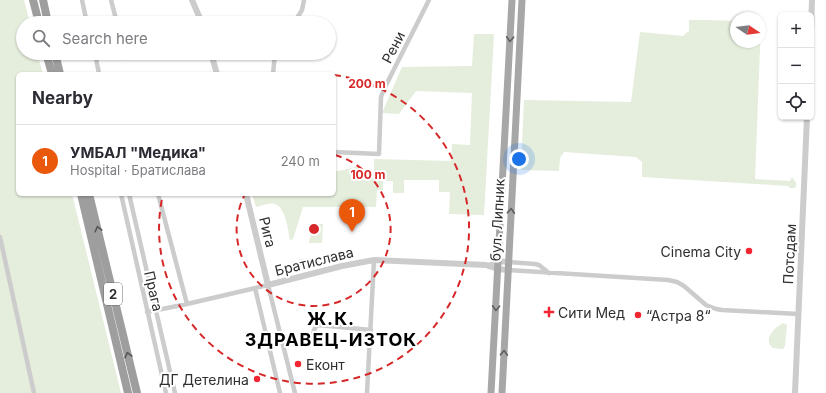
<!DOCTYPE html>
<html lang="en">
<head>
<meta charset="utf-8">
<style>
	:root { --surface:#fff; --page:#f7f7f7; --text:#2b2b33; --muted:#7c7c81; --line:#e1e1e2; --accent:#ea580c }
	body { margin:0; font-family:Inter,sans-serif; background:var(--page); color:var(--text) }
	.controls { position:absolute; right:12px; top:12px; display:grid; overflow:hidden; border-radius:6px; box-shadow:0 1px 3px #0004 }
	.controls button { width:36px; height:36px; display:grid; place-items:center; padding:0; border:0; border-bottom:1px solid var(--line); background:var(--surface); color:var(--text); font:20px sans-serif }
	.compass { position:absolute; left:730px; top:12px; width:36px; height:36px; border-radius:50%; background:var(--surface); box-shadow:0 1px 3px #0004; rotate:103deg }
	.you { position:absolute; left:519px; top:159px; width:14px; height:14px; margin:-10px; border:3px solid #fff; border-radius:50%; background:#1a73e8; box-shadow:0 0 0 6px #1a73e833 }
	.badge { display:grid; place-items:center; width:26px; height:26px; border-radius:50%; background:var(--accent); color:#fff; font-size:13px; font-weight:700 }
	.pin { position:absolute; translate:-50% -33px; filter:drop-shadow(0 1px 2px #0008) }
	.pin::after { content:''; position:absolute; top:21px; width:14px; height:12px; background:inherit; clip-path:polygon(0 0,100% 0,50% 100%) }
	.list { margin:0; padding:0; list-style:none }
	h2 { display:flex; justify-content:space-between; align-items:center; height:52px; margin:0; padding:0 16px; font-size:17px }
	h2 small { font-size:13px; font-weight:400; color:var(--muted) }
	.list li { display:grid; grid-template-columns:26px 1fr auto; gap:12px; align-items:center; box-sizing:border-box; height:72px; padding:0 16px; border-top:1px solid var(--line) }
	.list b { display:block; font-size:15px; white-space:nowrap }
	.list p { margin:0; font-size:13px; white-space:nowrap; color:var(--muted) }
	.list em { font-size:13px; font-style:normal; color:var(--muted) }
	.icon { flex:none; width:22px; height:22px; fill:none; stroke:currentColor; stroke-width:2; stroke-linecap:round; stroke-linejoin:round }
	.map { position:relative; flex:none; width:826px; height:393px; overflow:hidden }
	.search { position:absolute; background:var(--surface); box-shadow:0 1px 3px #0004; left:16px; top:16px; width:320px; height:44px; display:flex; align-items:center; gap:10px; box-sizing:border-box; padding:0 14px; border-radius:22px; color:var(--muted); font-size:15px }
	.panel { position:absolute; background:var(--surface); box-shadow:0 1px 3px #0004; left:16px; top:72px; width:320px; height:124px; border-radius:6px }
	.map>svg:first-child { display:block }
</style>
</head>
<body>
<div class="map">
<svg width="826" height="393" viewBox="0 0 826 393">
	<rect width="100%" height="100%" fill="#fff"/>
	<path fill="#e5eddc" d="M0 0H24L30 23H23V53H37L43 74H18V194H72L121 393H0Z
		M689 20H709L736 21V42H760V22H761L755 179 790 181 792 177C795 181 798 183 795 188H789V186L642 177V162L636 157 564 152 560 158 559 171 521 170 524 100 631 102 640 32 683 36 689 31Z
		M474 34H494L484 215 449 214 450 192H439V180H404V193H393V181H383V190H377L376 207H303L293 239 290 240C288 230 286 208 275 204 270 202 261 206 256 207L252 194H334V171H339L359 166 360 173 374 172V159L451 161 452 144 470 145 472 93 416 91 399 114 382 113 402 67 472 66Z
		M317 224H323L322 243H309V241L313 228 315 227Z
		M311 258 335 261 301 271 299 259Z
		M783 323 787 325 785 346 783 349 773 348C771 346 769 345 769 342 767 335 777 326 783 323Z"/>
	<g fill="none" stroke-linecap="round" stroke-linejoin="round">
		<path stroke="#ccc" stroke-width="4.5" d="M82 0 87 23
			M111 0 117 23
			M294 23 302 10 304 0
			M95 53 99 74
			M124 53 125 58 144 53
			M273 74 275 53
			M334 152 379 154 381 97 384 89 429 0
			M121 194 166 393
			M129 194 175 393
			M158 194 187 304
			M0 237 34 393
			M508 262 535 264 539 265 549 273
			M508 270 668 280 677 282 684 286 706 305 716 309 722 310 798 314
			M255 288 280 393
			M147 312 187 304 268 285 295 393
			M314 342C313 336 312 329 318 325L371 330
			M367 393 374 260"/>
		<path stroke="#ccc" stroke-width="6" d="M192 0 202 23
			M811 31 812 0
			M211 53 217 74
			M246 194 268 285 342 266 374 260 486 265 498 269 508 270
			M489 266 498 261 508 262
			M795 393 807 117"/>
		<path stroke="#a7a7a7" stroke-width="7" d="M491 393 512 0
			M502 393 522 0"/>
		<path stroke="#9e9e9e" stroke-width="8" d="M33 0 39 23
			M43 0 48 23
			M46 53 52 74
			M55 53 60 74
			M81 194 128 393
			M89 194 137 393"/>
	</g>
	<defs><path id="oneway-chevron" d="M-2-3.5L2.5 0L-2 3.5" fill="none" stroke-width="1.6" stroke-linecap="round" stroke-linejoin="round"/></defs>
	<g stroke="#5f5f5f">
		<use href="#oneway-chevron" transform="translate(510 39) rotate(93)"/>
		<use href="#oneway-chevron" transform="translate(511 211) rotate(-87)"/>
		<use href="#oneway-chevron" transform="translate(496 308) rotate(93)"/>
		<use href="#oneway-chevron" transform="translate(504 353) rotate(-87)"/>
	</g>
	<g stroke="#565656">
		<use href="#oneway-chevron" transform="translate(98 229) rotate(-104)"/>
		<use href="#oneway-chevron" transform="translate(128 355) rotate(-104)"/>
	</g>
	<g fill="none" stroke="#d62828" stroke-width="2" stroke-dasharray="7 5">
		<path d="M335 155A77 77 0 1 1 245 194"/>
		<path d="M334 75A155 155 0 1 1 163 194"/>
	</g>
	<g fill="#f12632" stroke="#fff" stroke-width="1.5">
		<circle cx="749" cy="251" r="4"/>
		<path d="M547 306h4v4h4v4h-4v4h-4v-4h-4v-4h4z"/>
		<circle cx="638" cy="315" r="4"/>
		<circle cx="298" cy="364" r="4"/>
		<circle cx="257" cy="379" r="4"/>
	</g>
	<g text-anchor="middle" dominant-baseline="central" stroke-width="4" stroke-linejoin="round" paint-order="stroke">
		<rect fill="#fff" stroke="#6d6d6d" stroke-width="1" x="104" y="283" width="18" height="22" rx="3"/>
		<g font-size="13" font-weight="bold" fill="#2f2f2f">
			<text x="113" y="294">2</text>
		</g>
		<g font-size="14" fill="#2f2f2f" stroke="#fff">
			<text transform="translate(393 47) rotate(-63)">Рени</text>
			<text transform="translate(497 220) rotate(-87)">бул. Липник</text>
			<text transform="translate(268 232) rotate(76)">Рига</text>
			<text transform="translate(789 254) rotate(-87)">Потсдам</text>
			<text transform="translate(314 261) rotate(-14)">Братислава</text>
			<text transform="translate(154 291) rotate(77)">Прага</text>
		</g>
		<g font-size="14" fill="#2f2f2f" stroke="#fff" text-anchor="start">
			<text x="741" y="251" text-anchor="end">Cinema City</text>
			<text x="558" y="312">Сити Мед</text>
			<text x="646" y="315">“Астра 8“</text>
			<text x="306" y="364">Еконт</text>
			<text x="249" y="379" text-anchor="end">ДГ Детелина</text>
		</g>
		<g font-size="18" font-weight="bold" letter-spacing="1" fill="#000" stroke="#fff">
			<text x="331" y="318">Ж.К.<tspan x="331" dy="21">ЗДРАВЕЦ-ИЗТОК</tspan></text>
		</g>
	</g>
	<circle cx="314" cy="229" r="6" fill="#d62828" stroke="#fff" stroke-width="2"/>
	<g font-size="12" text-anchor="middle" font-weight="bold" fill="#d62828" stroke="#fff" stroke-width="4" stroke-linejoin="round" paint-order="stroke">
		<text x="367" y="88">200 m</text>
		<text x="368" y="179">100 m</text>
	</g>
</svg>
<div class="controls">
<button>+</button>
<button>−</button>
<button><svg class="icon" aria-label="locate" viewBox="0 0 24 24"><circle cx="12" cy="12" r="6"/><path d="M12 2v4M12 18v4M2 12h4M18 12h4"/></svg></button>
</div>
<svg class="compass" viewBox="-18 -18 36 36"><path d="M0-13l5 13h-10z" fill="#e53935"/><path d="M0 13l5-13h-10z" fill="#7c7c81"/></svg>
<div class="you"></div>
<div class="pin badge" style="left:352px;top:232px">1</div>
<div class="search"><svg class="icon" aria-label="search" viewBox="0 0 24 24"><circle cx="10" cy="10" r="6"/><path d="M15 15l6 6"/></svg>Search here</div>
<section class="panel">
<h2>Nearby<small></small></h2>
<ul class="list">
<li><span class="badge">1</span><div><b>УМБАЛ &quot;Медика&quot;</b><p>Hospital · Братислава</p></div><em>240 m</em></li>
</ul>
</section>
</div>
</body>
</html>
